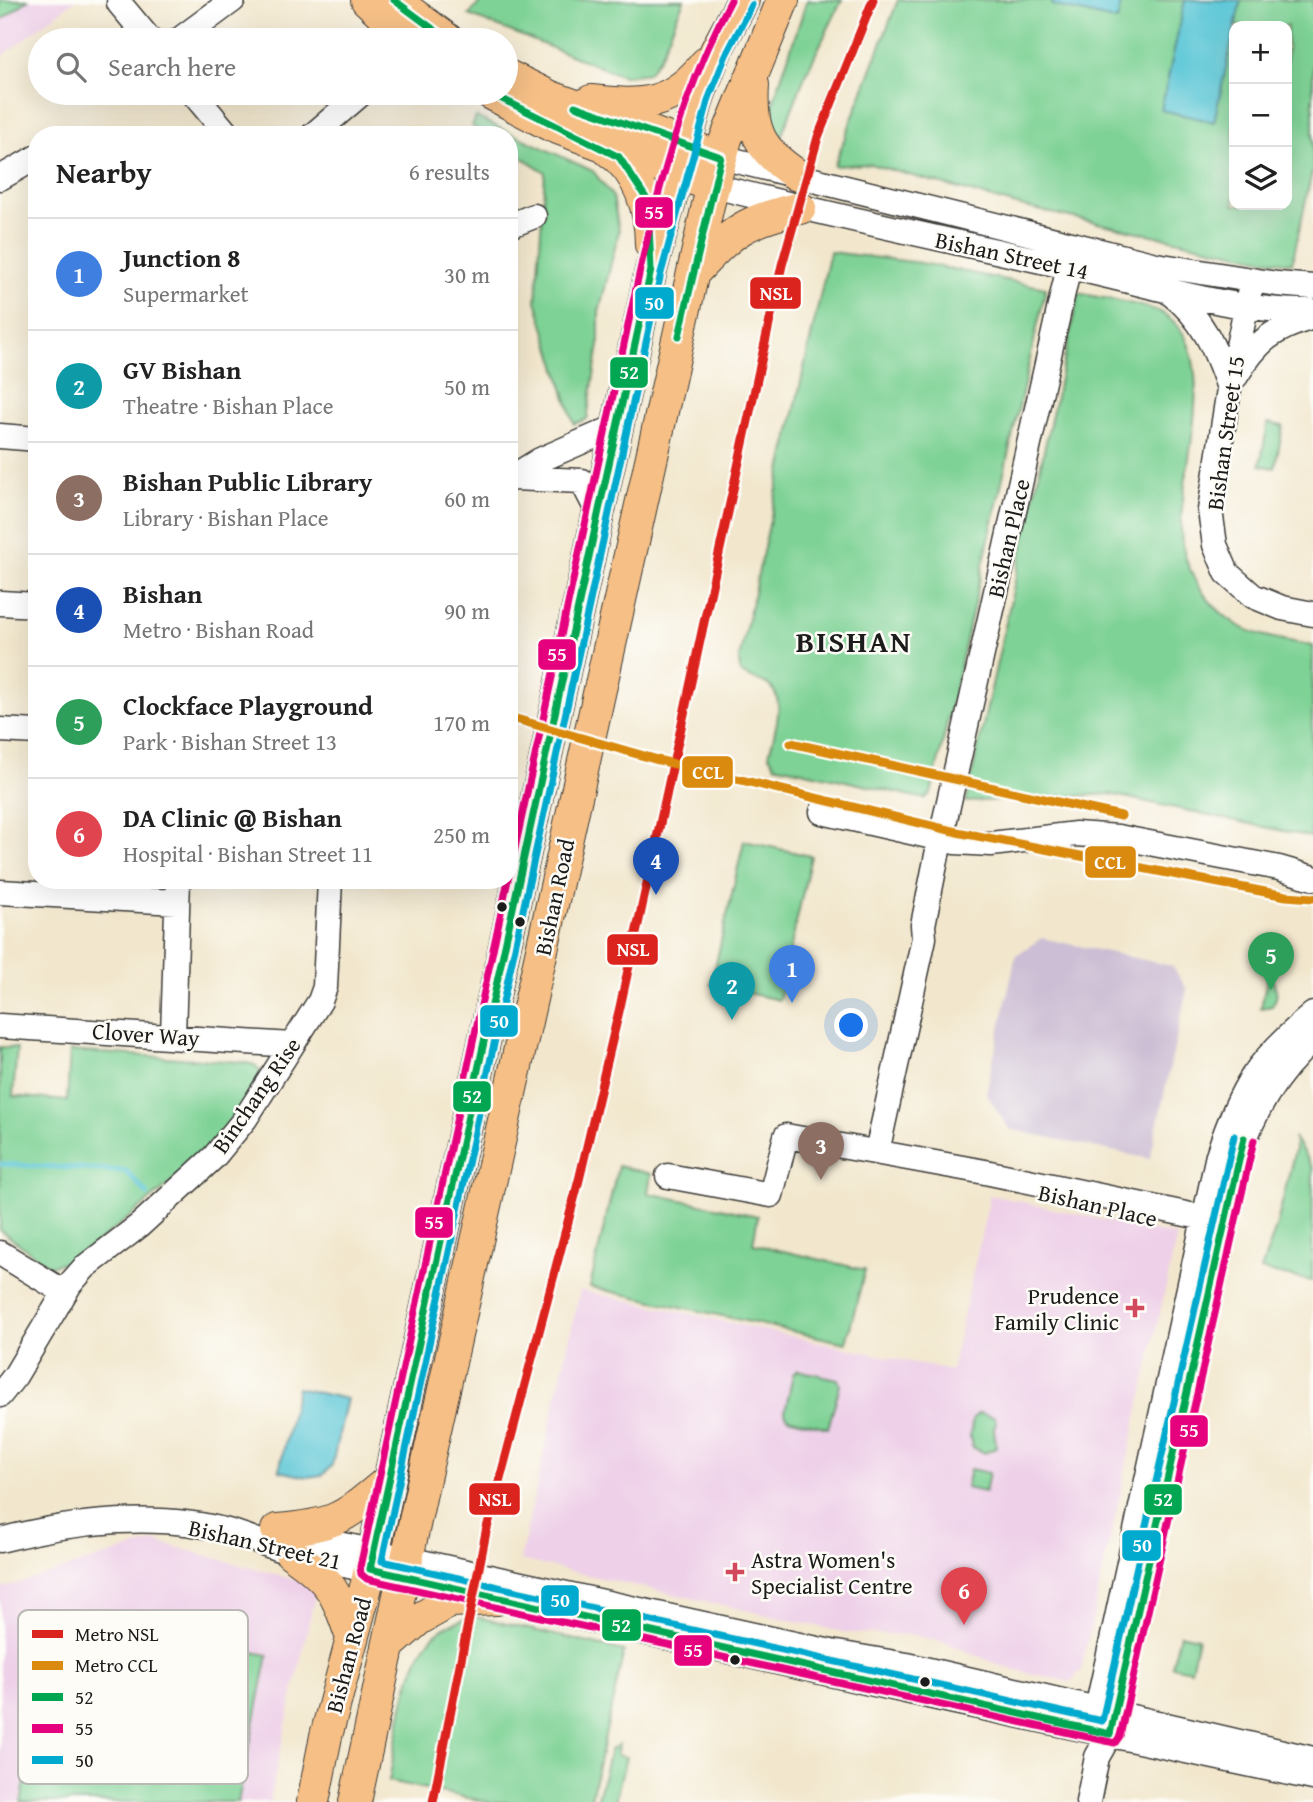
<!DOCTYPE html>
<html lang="en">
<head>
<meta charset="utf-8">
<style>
	:root { --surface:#fff; --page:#f2f2f2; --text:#222; --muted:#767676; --line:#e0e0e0; --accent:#d1495b }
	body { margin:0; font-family:"Gentium Book Plus",serif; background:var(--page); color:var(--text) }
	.controls { position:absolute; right:21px; top:21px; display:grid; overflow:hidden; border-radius:14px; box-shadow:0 7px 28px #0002 }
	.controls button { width:63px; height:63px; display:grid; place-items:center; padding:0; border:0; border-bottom:2px solid var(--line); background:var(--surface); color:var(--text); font:35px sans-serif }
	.you { position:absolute; left:852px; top:1026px; width:24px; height:24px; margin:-18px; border:5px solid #fff; border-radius:50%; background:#1a73e8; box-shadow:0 0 0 10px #1a73e833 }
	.badge { display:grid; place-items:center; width:46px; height:46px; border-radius:50%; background:var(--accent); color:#fff; font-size:23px; font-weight:700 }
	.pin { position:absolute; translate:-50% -58px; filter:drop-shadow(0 2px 4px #0008) }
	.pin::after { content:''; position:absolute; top:37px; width:24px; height:21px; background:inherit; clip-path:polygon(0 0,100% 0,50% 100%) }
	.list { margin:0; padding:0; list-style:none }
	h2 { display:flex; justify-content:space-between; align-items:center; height:91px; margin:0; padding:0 28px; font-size:30px }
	h2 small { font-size:23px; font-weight:400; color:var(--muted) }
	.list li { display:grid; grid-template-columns:46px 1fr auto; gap:21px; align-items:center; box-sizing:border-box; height:112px; padding:0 28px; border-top:2px solid var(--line) }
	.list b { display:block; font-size:26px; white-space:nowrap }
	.list p { margin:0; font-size:23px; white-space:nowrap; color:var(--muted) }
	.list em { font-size:23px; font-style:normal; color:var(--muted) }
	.icon { flex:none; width:38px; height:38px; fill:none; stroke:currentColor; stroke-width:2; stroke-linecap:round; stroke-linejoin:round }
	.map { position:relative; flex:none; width:1313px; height:1802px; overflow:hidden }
	.search { position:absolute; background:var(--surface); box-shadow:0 7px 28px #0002; left:28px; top:28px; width:490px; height:77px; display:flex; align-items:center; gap:18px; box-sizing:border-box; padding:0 24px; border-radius:38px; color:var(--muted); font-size:26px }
	.panel { position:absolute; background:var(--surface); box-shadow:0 7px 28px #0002; left:28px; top:126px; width:490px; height:763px; border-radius:28px }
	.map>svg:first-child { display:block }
</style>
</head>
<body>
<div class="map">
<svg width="1313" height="1802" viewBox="0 0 1313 1802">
	<rect width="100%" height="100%" fill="#fdfcf7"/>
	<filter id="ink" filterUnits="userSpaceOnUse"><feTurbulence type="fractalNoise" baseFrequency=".0143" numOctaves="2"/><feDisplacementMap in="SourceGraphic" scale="14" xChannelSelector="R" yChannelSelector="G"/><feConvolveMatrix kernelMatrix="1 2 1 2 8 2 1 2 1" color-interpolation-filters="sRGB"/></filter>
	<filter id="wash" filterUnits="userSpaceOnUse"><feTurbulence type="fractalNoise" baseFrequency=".00686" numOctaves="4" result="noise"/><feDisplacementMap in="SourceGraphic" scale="28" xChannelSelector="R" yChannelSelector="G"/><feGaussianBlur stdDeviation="1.57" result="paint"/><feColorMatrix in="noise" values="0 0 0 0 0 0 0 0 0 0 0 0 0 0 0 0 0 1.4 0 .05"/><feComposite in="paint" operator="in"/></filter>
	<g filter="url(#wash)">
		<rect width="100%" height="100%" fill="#f2e7cd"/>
		<path fill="#eed0e8" d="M0 0H75L0 58Z
			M990 1195 1177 1236 1081 1671 1070 1682 1006 1668 947 1643 912 1635 848 1633 520 1560 580 1290 951 1371Z
			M154 1541 317 1586 269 1802H0V1589Z"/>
		<path fill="#ccbed4" d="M1042 938 1172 966 1187 989 1150 1159 1009 1129 986 1093 1016 955Z"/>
		<path fill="#7ed295" stroke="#4d7758" stroke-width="2" fill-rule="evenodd" d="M0 0H28L0 21Z
			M482 0H684L660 57 648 73 623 76 469 15Z
			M807 0H842L805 76 779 142 767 121Z
			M898 0H1313V168L1292 263 1262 259 1024 207 870 164 834 166ZM1234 26H1287V205H1234Z
			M476 117 593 171 613 197 619 231 599 312V345L587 419 574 424 536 301 545 172 509 149V135H485L472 126Z
			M830 252 921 263 1046 288 931 794 925 799 775 765 769 755C773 735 790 696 765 683 756 679 749 678 740 672L739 659Z
			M1079 293C1099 298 1145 304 1162 313 1225 348 1180 470 1181 526 1181 565 1203 603 1236 624 1258 638 1288 640 1313 646L1311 837 1110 794 966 802Z
			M1268 423 1283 426 1275 468 1260 465Z
			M744 841 811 856 779 1000 711 985Z
			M1267 979 1272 980C1277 989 1279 996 1272 1006L1261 1008Z
			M0 1047 17 1048 13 1096 67 1101 70 1051 241 1062 255 1065 261 1072C241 1138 129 1216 75 1260L49 1266 0 1230Z
			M1294 1137 1313 1169 1312 1281 1261 1270 1276 1228 1295 1149Z
			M618 1166 651 1174 648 1193 758 1216 753 1244 865 1270 846 1343 590 1287Z
			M797 1370 838 1379 840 1385 828 1428 787 1418 785 1412 793 1374Z
			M979 1413 994 1417 996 1422 994 1429 996 1448 985 1453 972 1447 970 1435 973 1418Z
			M970 1469 989 1473 985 1492 966 1488Z
			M59 1613 268 1655 238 1802H21Z
			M477 1617 624 1651 590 1802H487L389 1781C397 1742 405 1657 437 1633 449 1623 462 1620 477 1617Z
			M1180 1634 1198 1638 1191 1670 1172 1666Z
			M619 1744 616 1755 626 1757 615 1802H597L610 1750Z"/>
		<path fill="#5dc7d7" stroke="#3c727a" stroke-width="2" d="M1053 0H1122L1117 21 1052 5Z
			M1185 0H1241L1214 122 1161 110Z
			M297 1388 347 1399 332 1465 323 1475 307 1477 279 1471Z"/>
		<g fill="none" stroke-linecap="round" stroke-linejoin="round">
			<path stroke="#5dc7d7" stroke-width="5" d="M0 1164 126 1171 148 1195"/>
		</g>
	</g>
	<g filter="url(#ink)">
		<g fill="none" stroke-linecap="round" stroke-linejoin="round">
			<defs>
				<path id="minor" d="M119 3 150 40
					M179 40 233 0
					M193 93 228 135
					M313 135 362 93
					M721 157 1156 265 1277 284 1313 287
					M0 178 37 157
					M714 186C836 217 959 243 1083 270 1158 287 1235 312 1313 311
					M509 226 534 216
					M1250 289 1229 389 1210 510 1215 545 1227 573 1253 596 1282 608 1313 614
					M1170 293C1203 318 1216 350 1229 388
					M1236 376C1258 340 1273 329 1313 317
					M0 436 37 439
					M513 478 582 481 600 516
					M509 479 540 460 620 425
					M0 603 37 605
					M0 730 37 732
					M822 812 955 842 991 844 1076 834 1118 837 1279 868 1313 878
					M0 892 176 902
					M0 1026 292 1045
					M173 1035 178 880
					M877 1152 924 938 923 925 937 855 1064 288 1072 255 1061 242
					M668 1176 771 1195 786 1136 985 1172 1219 1221
					M0 1253 64 1292
					M0 1395 15 1376 70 1284 85 1267 140 1225 214 1157 245 1119 320 1001 325 987 330 880
					M289 1533 831 1652 907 1665 1313 1759
					M0 1540C73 1521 161 1511 235 1533 254 1539 272 1547 291 1553L955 1702 1313 1778
					M1094 1723 1218 1155C1241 1085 1257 1061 1313 1014
					M1088 1802 1097 1757 1110 1734 1119 1695 1237 1161C1253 1112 1275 1074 1313 1040"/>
				<path id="major" d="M367 0 405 35
					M394 0 448 40
					M506 75 551 97 706 152
					M753 85C750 130 759 150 797 175
					M490 93 550 125 699 181
					M591 101C643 107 672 106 706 63
					M608 150C639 171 651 209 651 245
					M695 271C735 229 743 222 800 208
					M277 1530C338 1525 343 1518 388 1481
					M291 1553C332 1581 336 1592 352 1638
					M388 1646 419 1619 451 1601 497 1599
					M313 1802 326 1736 367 1583 651 270 699 95 716 51 743 0
					M355 1802 422 1488 708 205 726 139 783 0"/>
			</defs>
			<use href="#minor" stroke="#3c3a37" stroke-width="27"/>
			<use href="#major" stroke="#3c3a37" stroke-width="34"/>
			<use href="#minor" stroke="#fff" stroke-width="24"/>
			<use href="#major" stroke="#f5bf86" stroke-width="32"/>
			<defs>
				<path id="bus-1" d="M394 0 448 40
					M490 93 619 157 648 201 651 270 370 1569 1110 1734 1244 1138
					M575 106 721 157 679 336"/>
				<path id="bus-2" d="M509 876C543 719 577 562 611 405 641 268 665 124 731 0
					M508 880 360 1567 361 1574 367 1579 1115 1743 1120 1736 1254 1140"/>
				<path id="bus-3" d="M752 5 726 55 709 98 661 273 382 1561 1102 1721 1234 1136"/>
			</defs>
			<use href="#bus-1" stroke="#fdfcf7" stroke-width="12"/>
			<use href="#bus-2" stroke="#fdfcf7" stroke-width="12"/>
			<use href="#bus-3" stroke="#fdfcf7" stroke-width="12"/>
			<use href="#bus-1" stroke="#00a651" stroke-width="7"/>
			<use href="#bus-2" stroke="#e5007d" stroke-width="7"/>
			<use href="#bus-3" stroke="#00a9ce" stroke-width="7"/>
			<defs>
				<path id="metro-1" d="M433 1802 486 1532 579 1180 620 1007 782 265 818 137 873 0"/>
				<path id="metro-2" d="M509 717 658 760 957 832 1286 896 1313 898
					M791 743 1121 816"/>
			</defs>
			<use href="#metro-1" stroke="#fdfcf7" stroke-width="14"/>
			<use href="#metro-2" stroke="#fdfcf7" stroke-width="14"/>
			<use href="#metro-1" stroke="#dc241f" stroke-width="9"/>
			<use href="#metro-2" stroke="#d98a0f" stroke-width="9"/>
		</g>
	</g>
	<g fill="#1c1c1c" stroke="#fdfcf7" stroke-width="2.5">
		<circle cx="502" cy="907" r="6"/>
		<circle cx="520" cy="922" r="6"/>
		<circle cx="735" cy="1660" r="6"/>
		<circle cx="925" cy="1682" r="6"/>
	</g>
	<g fill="#d1495b" stroke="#fdfcf7" stroke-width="2.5">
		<path d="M1131.5 1297.5h7v7h7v7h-7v7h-7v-7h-7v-7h7z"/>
		<path d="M731.5 1561.5h7v7h7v7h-7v7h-7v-7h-7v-7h7z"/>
	</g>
	<g text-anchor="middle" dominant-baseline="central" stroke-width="5" stroke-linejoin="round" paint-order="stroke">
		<g font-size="23" fill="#1c1c1c" stroke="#fdfcf7">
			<text transform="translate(1012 255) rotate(12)">Bishan Street 14</text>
			<text transform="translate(1225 433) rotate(-82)">Bishan Street 15</text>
			<text transform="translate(1008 538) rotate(-77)">Bishan Place</text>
			<text transform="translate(554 897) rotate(-78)">Bishan Road</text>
			<text transform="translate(146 1034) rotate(4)">Clover Way</text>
			<text transform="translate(256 1095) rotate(-55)">Binchang Rise</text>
			<text transform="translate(1098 1205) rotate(13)">Bishan Place</text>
			<text transform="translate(265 1544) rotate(13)">Bishan Street 21</text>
			<text transform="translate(348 1655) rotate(-75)">Bishan Road</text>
		</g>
		<g font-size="23" fill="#1c1c1c" stroke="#fdfcf7" text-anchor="end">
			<text x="1119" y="1295">Prudence<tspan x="1119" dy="26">Family Clinic</tspan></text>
			<text x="751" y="1559" text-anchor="start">Astra Women's<tspan x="751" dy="26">Specialist Centre</tspan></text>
		</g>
		<g font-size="30" font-weight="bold" letter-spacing="2" fill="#1c1c1c" stroke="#fdfcf7">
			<text x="854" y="641">BISHAN</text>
		</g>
	</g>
	<rect x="18" y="1610" width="230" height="174" rx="10" fill="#fdfcf7" stroke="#bab9b5" stroke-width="2"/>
	<rect x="32" y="1630" width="31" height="8" fill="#dc241f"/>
	<rect x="32" y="1661" width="31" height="9" fill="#d98a0f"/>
	<rect x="32" y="1693" width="31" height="8" fill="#00a651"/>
	<rect x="32" y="1724" width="31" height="9" fill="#e5007d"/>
	<rect x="32" y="1756" width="31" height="8" fill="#00a9ce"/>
	<g font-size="19" fill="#1c1c1c">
		<text x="75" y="1641">Metro NSL</text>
		<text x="75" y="1672">Metro CCL</text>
		<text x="75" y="1704">52</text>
		<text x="75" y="1735">55</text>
		<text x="75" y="1767">50</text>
	</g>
	<g stroke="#fdfcf7" stroke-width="2.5">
		<rect x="634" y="196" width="40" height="33" rx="7" fill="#e5007d"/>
		<rect x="749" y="276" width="53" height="34" rx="7" fill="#dc241f"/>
		<rect x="634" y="286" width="41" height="34" rx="7" fill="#00a9ce"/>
		<rect x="609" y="356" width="40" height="33" rx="7" fill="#00a651"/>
		<rect x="537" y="638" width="40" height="33" rx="7" fill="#e5007d"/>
		<rect x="681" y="755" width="53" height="34" rx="7" fill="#d98a0f"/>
		<rect x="1084" y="845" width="53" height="34" rx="7" fill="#d98a0f"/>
		<rect x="606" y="933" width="53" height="33" rx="7" fill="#dc241f"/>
		<rect x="479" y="1004" width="40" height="34" rx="7" fill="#00a9ce"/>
		<rect x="452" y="1080" width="40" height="33" rx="7" fill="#00a651"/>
		<rect x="414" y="1206" width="40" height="33" rx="7" fill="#e5007d"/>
		<rect x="1169" y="1414" width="40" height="34" rx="7" fill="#e5007d"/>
		<rect x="468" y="1482" width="53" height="34" rx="7" fill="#dc241f"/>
		<rect x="1143" y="1483" width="40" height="33" rx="7" fill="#00a651"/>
		<rect x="1121" y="1529" width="41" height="33" rx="7" fill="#00a9ce"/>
		<rect x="540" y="1584" width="40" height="33" rx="7" fill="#00a9ce"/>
		<rect x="601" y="1608" width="41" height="34" rx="7" fill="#00a651"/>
		<rect x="673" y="1634" width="40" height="33" rx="7" fill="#e5007d"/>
	</g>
	<g font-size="19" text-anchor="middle" font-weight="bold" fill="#fff">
		<text x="654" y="219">55</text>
		<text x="776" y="300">NSL</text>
		<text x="654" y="310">50</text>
		<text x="629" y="379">52</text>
		<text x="557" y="661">55</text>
		<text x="708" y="779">CCL</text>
		<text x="1110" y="869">CCL</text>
		<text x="633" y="956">NSL</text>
		<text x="499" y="1028">50</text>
		<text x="472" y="1103">52</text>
		<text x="434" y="1229">55</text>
		<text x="1189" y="1437">55</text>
		<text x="495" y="1506">NSL</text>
		<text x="1163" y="1506">52</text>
		<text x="1142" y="1552">50</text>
		<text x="560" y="1607">50</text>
		<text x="621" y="1632">52</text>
		<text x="693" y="1657">55</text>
	</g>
</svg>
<div class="controls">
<button>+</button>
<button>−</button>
<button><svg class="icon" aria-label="layers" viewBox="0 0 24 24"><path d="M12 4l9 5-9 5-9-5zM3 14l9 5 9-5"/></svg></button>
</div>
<div class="you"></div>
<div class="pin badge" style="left:792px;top:1003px;background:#3f7fe0">1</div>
<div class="pin badge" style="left:732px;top:1020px;background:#0f9aa8">2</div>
<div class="pin badge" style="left:821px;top:1180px;background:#8d6e63">3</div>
<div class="pin badge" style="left:656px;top:895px;background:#1a4fb4">4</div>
<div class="pin badge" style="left:1271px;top:990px;background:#2e9e5b">5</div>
<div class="pin badge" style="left:964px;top:1625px;background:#e0444e">6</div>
<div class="search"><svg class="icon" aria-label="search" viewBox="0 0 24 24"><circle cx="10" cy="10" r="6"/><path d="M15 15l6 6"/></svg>Search here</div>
<section class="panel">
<h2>Nearby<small>6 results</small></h2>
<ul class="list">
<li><span class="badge" style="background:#3f7fe0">1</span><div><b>Junction 8</b><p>Supermarket</p></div><em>30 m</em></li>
<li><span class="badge" style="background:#0f9aa8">2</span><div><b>GV Bishan</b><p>Theatre · Bishan Place</p></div><em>50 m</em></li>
<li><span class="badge" style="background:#8d6e63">3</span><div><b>Bishan Public Library</b><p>Library · Bishan Place</p></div><em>60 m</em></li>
<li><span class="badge" style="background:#1a4fb4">4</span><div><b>Bishan</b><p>Metro · Bishan Road</p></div><em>90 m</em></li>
<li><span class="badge" style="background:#2e9e5b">5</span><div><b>Clockface Playground</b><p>Park · Bishan Street 13</p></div><em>170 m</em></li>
<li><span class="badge" style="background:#e0444e">6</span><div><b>DA Clinic @ Bishan</b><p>Hospital · Bishan Street 11</p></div><em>250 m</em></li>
</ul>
</section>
</div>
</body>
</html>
